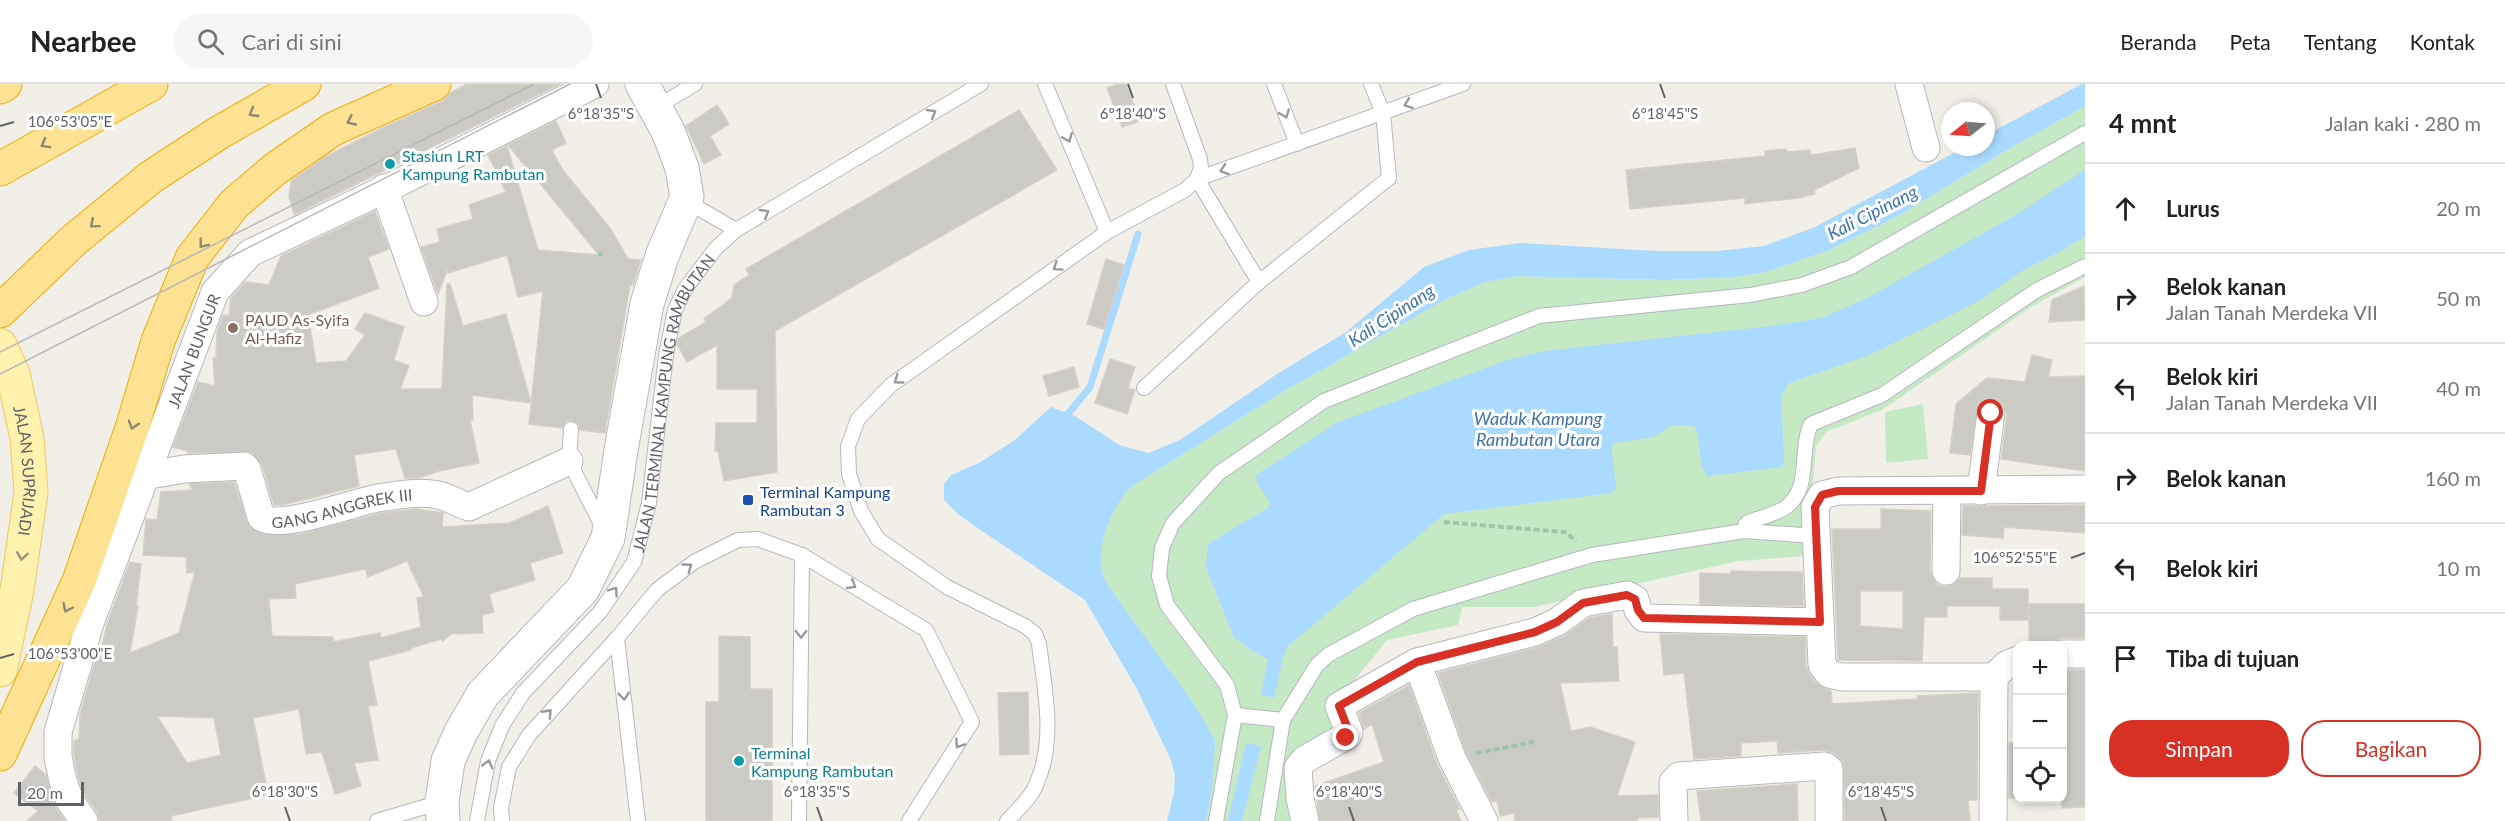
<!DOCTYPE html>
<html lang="id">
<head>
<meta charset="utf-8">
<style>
	:root { --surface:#fff; --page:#f6f6f6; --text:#222; --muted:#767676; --line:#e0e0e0; --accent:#d93025 }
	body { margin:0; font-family:Lato,sans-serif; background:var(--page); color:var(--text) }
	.controls { position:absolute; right:18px; bottom:18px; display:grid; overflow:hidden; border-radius:12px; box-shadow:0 3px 9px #0003 }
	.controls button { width:54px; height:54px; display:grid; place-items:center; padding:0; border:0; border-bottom:2px solid var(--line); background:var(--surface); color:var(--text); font:30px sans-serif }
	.compass { position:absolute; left:1941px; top:18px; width:54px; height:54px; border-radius:50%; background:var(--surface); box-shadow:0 3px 9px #0003; rotate:253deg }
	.scale { position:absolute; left:18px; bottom:15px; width:66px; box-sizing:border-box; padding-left:6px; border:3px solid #5f6368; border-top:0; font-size:16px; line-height:21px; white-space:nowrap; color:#5f6368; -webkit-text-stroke:4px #fff; paint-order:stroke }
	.stop { position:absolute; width:18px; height:18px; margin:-14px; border:4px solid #d93025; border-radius:50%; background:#fff }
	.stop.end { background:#d93025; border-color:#fff; box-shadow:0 2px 6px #0008 }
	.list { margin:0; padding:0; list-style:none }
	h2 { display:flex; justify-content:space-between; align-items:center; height:78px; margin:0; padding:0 24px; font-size:26px }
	h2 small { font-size:20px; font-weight:400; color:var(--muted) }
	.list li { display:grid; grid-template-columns:39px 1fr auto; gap:18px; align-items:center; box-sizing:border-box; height:90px; padding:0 24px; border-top:2px solid var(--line) }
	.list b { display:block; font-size:22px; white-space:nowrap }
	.list p { margin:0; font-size:20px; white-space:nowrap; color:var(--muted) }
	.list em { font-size:20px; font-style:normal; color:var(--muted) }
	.actions { display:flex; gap:12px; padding:18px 24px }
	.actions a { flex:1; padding:14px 0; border:2px solid var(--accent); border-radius:24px; text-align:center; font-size:21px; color:var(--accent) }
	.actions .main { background:var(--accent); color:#fff }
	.icon { flex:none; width:33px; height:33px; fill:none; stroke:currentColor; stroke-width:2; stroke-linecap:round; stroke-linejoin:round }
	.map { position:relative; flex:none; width:2085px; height:737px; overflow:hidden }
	header { display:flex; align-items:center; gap:36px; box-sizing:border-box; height:84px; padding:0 30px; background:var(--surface); border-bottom:2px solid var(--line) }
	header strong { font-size:28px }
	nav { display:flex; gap:33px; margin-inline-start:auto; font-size:21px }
	.search { width:420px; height:54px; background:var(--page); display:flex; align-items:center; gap:15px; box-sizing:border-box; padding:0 21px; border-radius:33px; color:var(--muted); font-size:22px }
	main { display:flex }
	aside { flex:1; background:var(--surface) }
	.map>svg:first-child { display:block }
</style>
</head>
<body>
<header>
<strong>Nearbee</strong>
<div class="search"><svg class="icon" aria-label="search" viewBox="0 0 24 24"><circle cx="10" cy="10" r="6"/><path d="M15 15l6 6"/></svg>Cari di sini</div>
<nav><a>Beranda</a><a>Peta</a><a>Tentang</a><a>Kontak</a></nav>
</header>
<main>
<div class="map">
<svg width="2085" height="737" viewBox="0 0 2085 737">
	<rect width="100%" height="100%" fill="#f1efe8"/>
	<path fill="#c5e8c5" d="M2085 22V193L2031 223 1882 326 1826 348 1816 362 1807 472 1738 477 1534 523H1462L1458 541 1387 556 1337 618 1345 648 1288 682 1300 737H1206L1212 703 1192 617 1108 502C1090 471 1109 430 1129 404L1279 310 1448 214 1486 198 1519 192 1664 196 1734 193 1766 188 1829 166 1898 132 2012 63Z
		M1923 320 1928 375 1886 379 1885 328Z"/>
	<path fill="#aadaff" d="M2082 0H2085V22L2012 63 1898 132 1829 166 1766 188 1734 193 1664 196 1519 192 1486 198 1448 214 1279 310 1129 404C1109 430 1090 471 1108 502L1192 617 1215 656 1212 703 1206 737H1167L1174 709 1175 691 1171 676 1137 605 1085 516 982 447 958 430 944 416V400L951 391 979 379 1015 356 1051 323 1075 332 1119 361 1148 369 1180 356 1277 290 1346 248 1424 183 1469 166 1520 159 1657 167H1718L1764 162 1813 144 1965 63H1986V51Z
		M2085 86V152L2061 167 2020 188 1980 216 1941 236 1869 271 1789 299 1781 312 1784 379 1782 383 1707 392C1696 378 1703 357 1694 342L1672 341 1653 353 1614 359 1611 362 1616 404 1611 409 1444 430 1287 563 1283 573 1274 614 1261 610 1268 575 1252 567 1234 553 1206 483 1208 460 1268 424 1271 419 1257 399 1256 391 1336 339 1508 276 1544 267 1772 242 1822 234 1869 213 2016 131Z
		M1246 659 1261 662 1242 737H1228Z"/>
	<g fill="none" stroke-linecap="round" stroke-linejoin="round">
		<path stroke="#aadaff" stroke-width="7" d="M1064 335 1090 303 1138 150"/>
	</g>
	<path fill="#cccac5" stroke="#d6d1c6" stroke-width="1.5" fill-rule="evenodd" d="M467 0H560L294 131 289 112 291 97 325 73 384 43 442 17 450 9Z
		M1118 0H1126L1140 37 1122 43 1107 4Z
		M717 21 729 40 710 52 721 71 704 80 686 42Z
		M1019 26 1057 86 775 247 777 388 724 397 718 367H715L716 339H757V305H717V261L687 278 677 260 679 254 706 238 704 235 732 214 734 201 749 191 746 185Z
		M556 37 566 59 552 66 562 85 610 144 628 175 641 176 633 201H630L605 349 580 346 579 341 572 336 567 337 562 344 529 340 543 207 518 213 507 171 448 189V184L438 210 421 163 440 158 437 145 473 135 469 121 506 108 488 71 507 62 538 166 599 171 508 61Z
		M1855 64 1859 84 1814 106 1815 110 1799 114 1745 120V114L1630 125 1626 86 1765 72V67L1786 65 1787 68 1810 66 1811 71Z
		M375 127 389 165 368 173 379 204 308 231 316 279 346 277 365 251 355 245 365 229 404 243 394 276 409 282 400 305H442L447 200H450L463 242 506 230 531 319 472 311 473 336H470L479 379 439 387 419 394H405L396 365 354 371 359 402 283 421H274L262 380 250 368 188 369V367L173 363 198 298 215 302 213 274H216L217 248 223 231 229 232 231 214 245 198 269 201 281 172Z
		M1106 175 1124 181 1104 245 1087 240Z
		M2084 202 2085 236 2049 238 2052 216Z
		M2032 271 2052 276 2048 293 2085 292V387L2001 375 2007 330 2005 322 2000 316 1994 314 1984 315 1978 320 1970 371 1950 369 1956 320 1987 294 2025 298Z
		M1110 275 1135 283 1128 304 1135 306 1127 330 1095 319Z
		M1074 283 1079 303 1049 312 1043 292Z
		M234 398 249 443 266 451 302 450 381 429 416 425 443 429 442 443 510 439 548 422 563 469 530 479 535 496 489 510 494 528 482 531 483 549 451 550 443 557 441 555 411 564V566L368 577 377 621 368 622 378 676 354 679 361 702 335 710 322 668 306 670 299 625 253 634 268 711 171 732 172 737H100L97 728 84 710 78 693 74 671V657L79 655 80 630 98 567H101L107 540 130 478 141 480 136 522H138L130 569 179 549 195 488 187 489 186 473 143 471 146 435 157 436 161 408 193 406 189 400ZM407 477 424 513 417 514 421 543 381 554 380 549 333 558V553L272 552 269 515 296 514 295 500 365 485 368 493ZM157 632 214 634 221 671 187 679Z
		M2085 421V449L2004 443 2003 454 1962 451 1963 422Z
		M1881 425 1931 427 1930 487 1933 495 1938 501 1946 503 1954 500 1960 494H1992V505H2028V536H2000V522H1947V533H1924L1922 577 1838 576 1832 445H1881ZM1860 507H1903V545L1860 542Z
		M1731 487 1802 488 1804 522 1700 520V489L1731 490Z
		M2029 520H2085V554H2061L2055 556 2049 561H2029Z
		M1612 530 1613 563H1617L1619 597 1560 599 1571 647 1590 643 1635 658 1617 712 1658 711V733L1637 734V737H1515L1514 729 1500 732 1497 717 1492 718 1466 668 1438 589 1539 563 1564 552 1589 534Z
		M1660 550 1805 553 1806 582 1809 590 1817 600 1831 607 1832 620 1918 615 1917 612 1978 609 1977 716H1968L1970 737H1845L1843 678 1834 669 1825 666 1778 669 1777 657 1741 659V672L1694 675 1684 589 1664 591Z
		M719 552 750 553V605H772V737H706V618H719Z
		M2062 586H2085V723L2062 724Z
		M1409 601 1437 680 1460 725 1456 726 1461 737H1320L1315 702 1384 678 1372 640 1364 645 1359 629Z
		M1028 608 1029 670 1000 671 998 609Z
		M2009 659H2018V714H2009Z
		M35 682 46 691 55 722 65 737H27L38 727 14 709Z
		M1797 700 1798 737H1701L1697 707Z"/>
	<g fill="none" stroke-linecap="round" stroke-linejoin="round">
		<defs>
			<g id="service">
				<path d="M1045 0 1107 148"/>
				<path d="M1173 0 1200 75 1201 84 1197 95 1259 198"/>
				<path d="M1274 0 1297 60"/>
				<path d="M655 24 695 0"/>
				<path d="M687 113 698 124 736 146"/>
				<path d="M1144 304 1259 198 1389 94 1383 29 1371 0"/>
				<path d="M571 345 569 377 603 444"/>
				<path d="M1744 447 1745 441 1748 438C1759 434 1773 431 1783 425 1813 407 1798 368 1811 340L1882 311 2037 206 2085 182"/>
				<path d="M617 554 638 737"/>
				<path d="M1235 631 1283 636 1317 581 1328 571 1413 525 1592 471 1744 447 1816 452"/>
				<path d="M377 737 441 718"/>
				<path id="s1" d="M477 737 488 677 502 642 523 609 600 528 634 478 649 419 666 271 675 226 685 205 716 164 736 146 981 0"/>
				<path d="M502 737 501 724 509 683 529 651 617 554 657 506 694 478 738 456 758 455 802 471 926 546 972 638 909 737"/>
				<path d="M799 737 802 471"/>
				<path d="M1007 737C1017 726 1031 714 1036 701 1056 657 1045 607 1039 560L1035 550 1025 542 947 503 878 455 861 427 849 390 848 362 858 335 891 301 1107 148 1185 106 1197 95 1463 0"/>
				<path d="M1216 737 1235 631 1227 601 1167 521 1159 492 1162 464 1173 439 1219 389 1324 317 1539 232 1750 211 1802 201 1851 183 2085 49"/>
				<path d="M1267 737 1283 636"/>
			</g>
			<g id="minor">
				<path d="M1909 0 1926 64"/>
				<path d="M384 104 424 218"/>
				<path id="s2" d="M144 392 184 385 244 382 247 385 261 433C280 447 354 418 378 414 397 411 419 407 438 411 449 413 458 420 469 423L569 377"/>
				<path d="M1981 407 1991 329"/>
				<path d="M1946 487 1947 407"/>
				<path d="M2062 570H2085"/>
				<path d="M1417 578 1452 674 1484 737"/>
				<path d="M1994 593H1841L1829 590 1822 581 1815 423 1822 411 1838 407 2085 405"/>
				<path d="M1994 593 2006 581 2018 576"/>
				<path id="s3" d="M84 737 70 717 63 697 58 673V648L90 539 215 208 250 169 400 98 595 0"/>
				<path d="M1305 737 1300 714 1298 684 1304 676 1348 651 1349 648 1339 622 1417 578 1535 548 1557 538 1583 519 1627 511 1635 515 1638 526 1644 534 1820 538"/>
				<path d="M1674 737 1673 698 1679 692 1825 682 1829 685V737"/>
				<path d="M1993 737 1994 593"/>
			</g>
			<path id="tertiary" d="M443 737 442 718 448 677 461 648 483 610 583 505 608 454 621 366 647 220 662 172 687 113 682 84 668 47 642 0"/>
			<g id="primary">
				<path id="s4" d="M0 261 13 290 27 354 31 408 17 506 0 586"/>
			</g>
			<path id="motorway" d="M0 3 5 0
				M0 85 151 0
				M0 227 74 156 151 93 220 48 304 0
				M0 670 79 497 132 344 158 257 192 174 234 120 275 85 333 45 434 0"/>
		</defs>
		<use href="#service" stroke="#b5b8bc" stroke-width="16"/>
		<use href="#minor" stroke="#b5b8bc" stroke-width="29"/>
		<use href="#tertiary" stroke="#b5b8bc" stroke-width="35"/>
		<use href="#primary" stroke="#f2c960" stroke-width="35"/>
		<use href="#motorway" stroke="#f9ab00" stroke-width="35"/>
		<path stroke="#9cc7a9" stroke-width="4" stroke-dasharray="6 3" stroke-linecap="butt" d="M600 168 601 172
			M1444 438 1565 448 1576 457
			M1476 669 1534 658"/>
		<use href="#service" stroke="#fff" stroke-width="14"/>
		<use href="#minor" stroke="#fff" stroke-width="27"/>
		<use href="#tertiary" stroke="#fff" stroke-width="33"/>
		<use href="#primary" stroke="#fff2af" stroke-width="33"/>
		<use href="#motorway" stroke="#fde293" stroke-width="33"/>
		<path stroke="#b6b7b8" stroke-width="1.5" d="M0 268 534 0
			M0 290 570 0"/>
	</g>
	<defs><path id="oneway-chevron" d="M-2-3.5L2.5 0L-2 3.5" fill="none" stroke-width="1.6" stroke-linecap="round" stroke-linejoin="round" transform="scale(1.5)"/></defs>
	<g stroke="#979a9d">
		<use href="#oneway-chevron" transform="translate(1408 20) rotate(160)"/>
		<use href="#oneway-chevron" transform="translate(932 29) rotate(-30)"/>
		<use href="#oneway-chevron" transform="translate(1285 30) rotate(69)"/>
		<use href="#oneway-chevron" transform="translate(1068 54) rotate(68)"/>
		<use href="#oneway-chevron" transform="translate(1224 86) rotate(162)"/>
		<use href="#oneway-chevron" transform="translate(765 129) rotate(-31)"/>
		<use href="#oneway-chevron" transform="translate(1057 183) rotate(145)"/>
		<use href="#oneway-chevron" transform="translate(898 296) rotate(144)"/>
		<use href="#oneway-chevron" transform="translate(688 483) rotate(-36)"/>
		<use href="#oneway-chevron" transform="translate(852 501) rotate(31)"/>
		<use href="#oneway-chevron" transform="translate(614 507) rotate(-55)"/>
		<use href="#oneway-chevron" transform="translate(801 550) rotate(91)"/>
		<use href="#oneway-chevron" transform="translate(624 612) rotate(84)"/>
		<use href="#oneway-chevron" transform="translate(548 629) rotate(-48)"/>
		<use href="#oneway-chevron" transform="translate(959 660) rotate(123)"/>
		<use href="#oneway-chevron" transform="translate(488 680) rotate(-75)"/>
	</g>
	<g stroke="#8e8975">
		<use href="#oneway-chevron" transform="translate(253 29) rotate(150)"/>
		<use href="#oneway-chevron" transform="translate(351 37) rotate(155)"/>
		<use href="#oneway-chevron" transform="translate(45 60) rotate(151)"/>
		<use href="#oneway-chevron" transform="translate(94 140) rotate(140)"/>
		<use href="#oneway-chevron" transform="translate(203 160) rotate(128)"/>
		<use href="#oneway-chevron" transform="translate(133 341) rotate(107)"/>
		<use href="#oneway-chevron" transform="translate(67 524) rotate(115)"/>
	</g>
	<use stroke="#979581" href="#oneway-chevron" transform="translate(22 472) rotate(98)"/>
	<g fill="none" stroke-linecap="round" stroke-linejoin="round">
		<path stroke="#d93025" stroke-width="8" d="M1346 654 1349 648 1339 622 1417 578 1535 548 1557 538 1583 519 1627 511 1635 515 1638 526 1644 534 1820 538 1815 423 1822 411 1838 407H1981L1991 329"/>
	</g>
	<path fill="none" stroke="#5f6368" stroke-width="2" d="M596 0 601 14M1128 0 1133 14M1660 0 1665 14M0 42 14 38M2071 474 2085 469M0 574 14 570M285 723 290 737M817 723 822 737M1349 723 1354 737M1881 723 1886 737"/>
	<g fill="#0f9aa8" stroke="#fff" stroke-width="2">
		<circle cx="390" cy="80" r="6"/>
		<circle cx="739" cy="677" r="6"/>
	</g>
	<circle fill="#8d6e63" stroke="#fff" stroke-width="2" cx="233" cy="244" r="6"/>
	<rect fill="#1a4fb4" stroke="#fff" stroke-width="2" x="742" y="410" width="12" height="12" rx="3"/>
	<g text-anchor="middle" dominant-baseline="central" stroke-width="6" stroke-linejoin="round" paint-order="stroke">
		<g font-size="16" fill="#0d838f" stroke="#fff" text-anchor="start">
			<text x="402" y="71">Stasiun LRT<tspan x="402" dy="18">Kampung Rambutan</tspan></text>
			<text x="751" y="668">Terminal<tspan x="751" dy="18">Kampung Rambutan</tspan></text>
		</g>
		<g font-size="16" fill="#785e54" stroke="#fff" text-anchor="start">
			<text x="245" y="235">PAUD As-Syifa<tspan x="245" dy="18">Al-Hafiz</tspan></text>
		</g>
		<g font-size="16" fill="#5f6368" stroke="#fff">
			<text stroke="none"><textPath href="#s3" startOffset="500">JALAN BUNGUR</textPath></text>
			<text stroke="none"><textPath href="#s1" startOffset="476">JALAN TERMINAL KAMPUNG RAMBUTAN</textPath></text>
			<text stroke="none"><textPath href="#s4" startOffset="130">JALAN SUPRIJADI</textPath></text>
			<text stroke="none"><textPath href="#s2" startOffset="238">GANG ANGGREK III</textPath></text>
		</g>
		<g font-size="16" fill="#164399" stroke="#fff" text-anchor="start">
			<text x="760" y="407">Terminal Kampung<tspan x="760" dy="18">Rambutan 3</tspan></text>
		</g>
		<g font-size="18" font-style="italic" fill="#4174aa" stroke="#fff">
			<text transform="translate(1872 128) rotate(-27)">Kali Cipinang</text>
			<text transform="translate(1391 231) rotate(-33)">Kali Cipinang</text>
			<text x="1538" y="334">Waduk Kampung<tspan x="1538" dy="21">Rambutan Utara</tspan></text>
		</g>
	</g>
	<g font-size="15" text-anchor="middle" fill="#5f6368" stroke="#fff" stroke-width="6" stroke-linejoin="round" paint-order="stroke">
		<text x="601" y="35">6°18'35"S</text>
		<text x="1133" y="35">6°18'40"S</text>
		<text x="1665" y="35">6°18'45"S</text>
		<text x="70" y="43">106°53'05"E</text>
		<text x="2015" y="479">106°52'55"E</text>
		<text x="70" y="575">106°53'00"E</text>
		<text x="285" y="713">6°18'30"S</text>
		<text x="817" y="713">6°18'35"S</text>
		<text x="1349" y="713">6°18'40"S</text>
		<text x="1881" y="713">6°18'45"S</text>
	</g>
</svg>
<div class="controls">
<button>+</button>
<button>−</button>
<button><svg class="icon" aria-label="locate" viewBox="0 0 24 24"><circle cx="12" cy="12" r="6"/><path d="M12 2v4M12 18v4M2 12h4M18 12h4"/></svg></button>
</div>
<svg class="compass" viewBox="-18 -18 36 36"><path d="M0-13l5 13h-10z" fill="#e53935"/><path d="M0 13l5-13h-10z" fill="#767676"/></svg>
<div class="scale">20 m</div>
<div class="stop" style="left:1991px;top:329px"></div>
<div class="stop end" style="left:1346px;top:654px"></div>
</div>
<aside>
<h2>4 mnt<small>Jalan kaki · 280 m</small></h2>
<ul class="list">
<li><svg class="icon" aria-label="ahead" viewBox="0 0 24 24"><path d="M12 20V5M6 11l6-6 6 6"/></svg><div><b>Lurus</b></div><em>20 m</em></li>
<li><svg class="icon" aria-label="right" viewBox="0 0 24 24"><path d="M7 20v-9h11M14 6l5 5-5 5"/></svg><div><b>Belok kanan</b><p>Jalan Tanah Merdeka VII</p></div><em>50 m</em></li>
<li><svg class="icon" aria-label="left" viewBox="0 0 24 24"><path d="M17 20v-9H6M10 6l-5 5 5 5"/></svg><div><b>Belok kiri</b><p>Jalan Tanah Merdeka VII</p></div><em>40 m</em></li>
<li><svg class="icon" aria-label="right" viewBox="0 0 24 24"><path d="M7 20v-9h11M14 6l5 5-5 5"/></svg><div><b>Belok kanan</b></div><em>160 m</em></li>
<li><svg class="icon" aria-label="left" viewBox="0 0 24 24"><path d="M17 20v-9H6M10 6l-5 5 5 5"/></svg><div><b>Belok kiri</b></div><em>10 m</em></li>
<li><svg class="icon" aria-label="arrive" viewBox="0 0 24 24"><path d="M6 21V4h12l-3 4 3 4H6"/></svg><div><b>Tiba di tujuan</b></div></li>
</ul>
<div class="actions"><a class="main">Simpan</a><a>Bagikan</a></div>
</aside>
</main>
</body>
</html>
